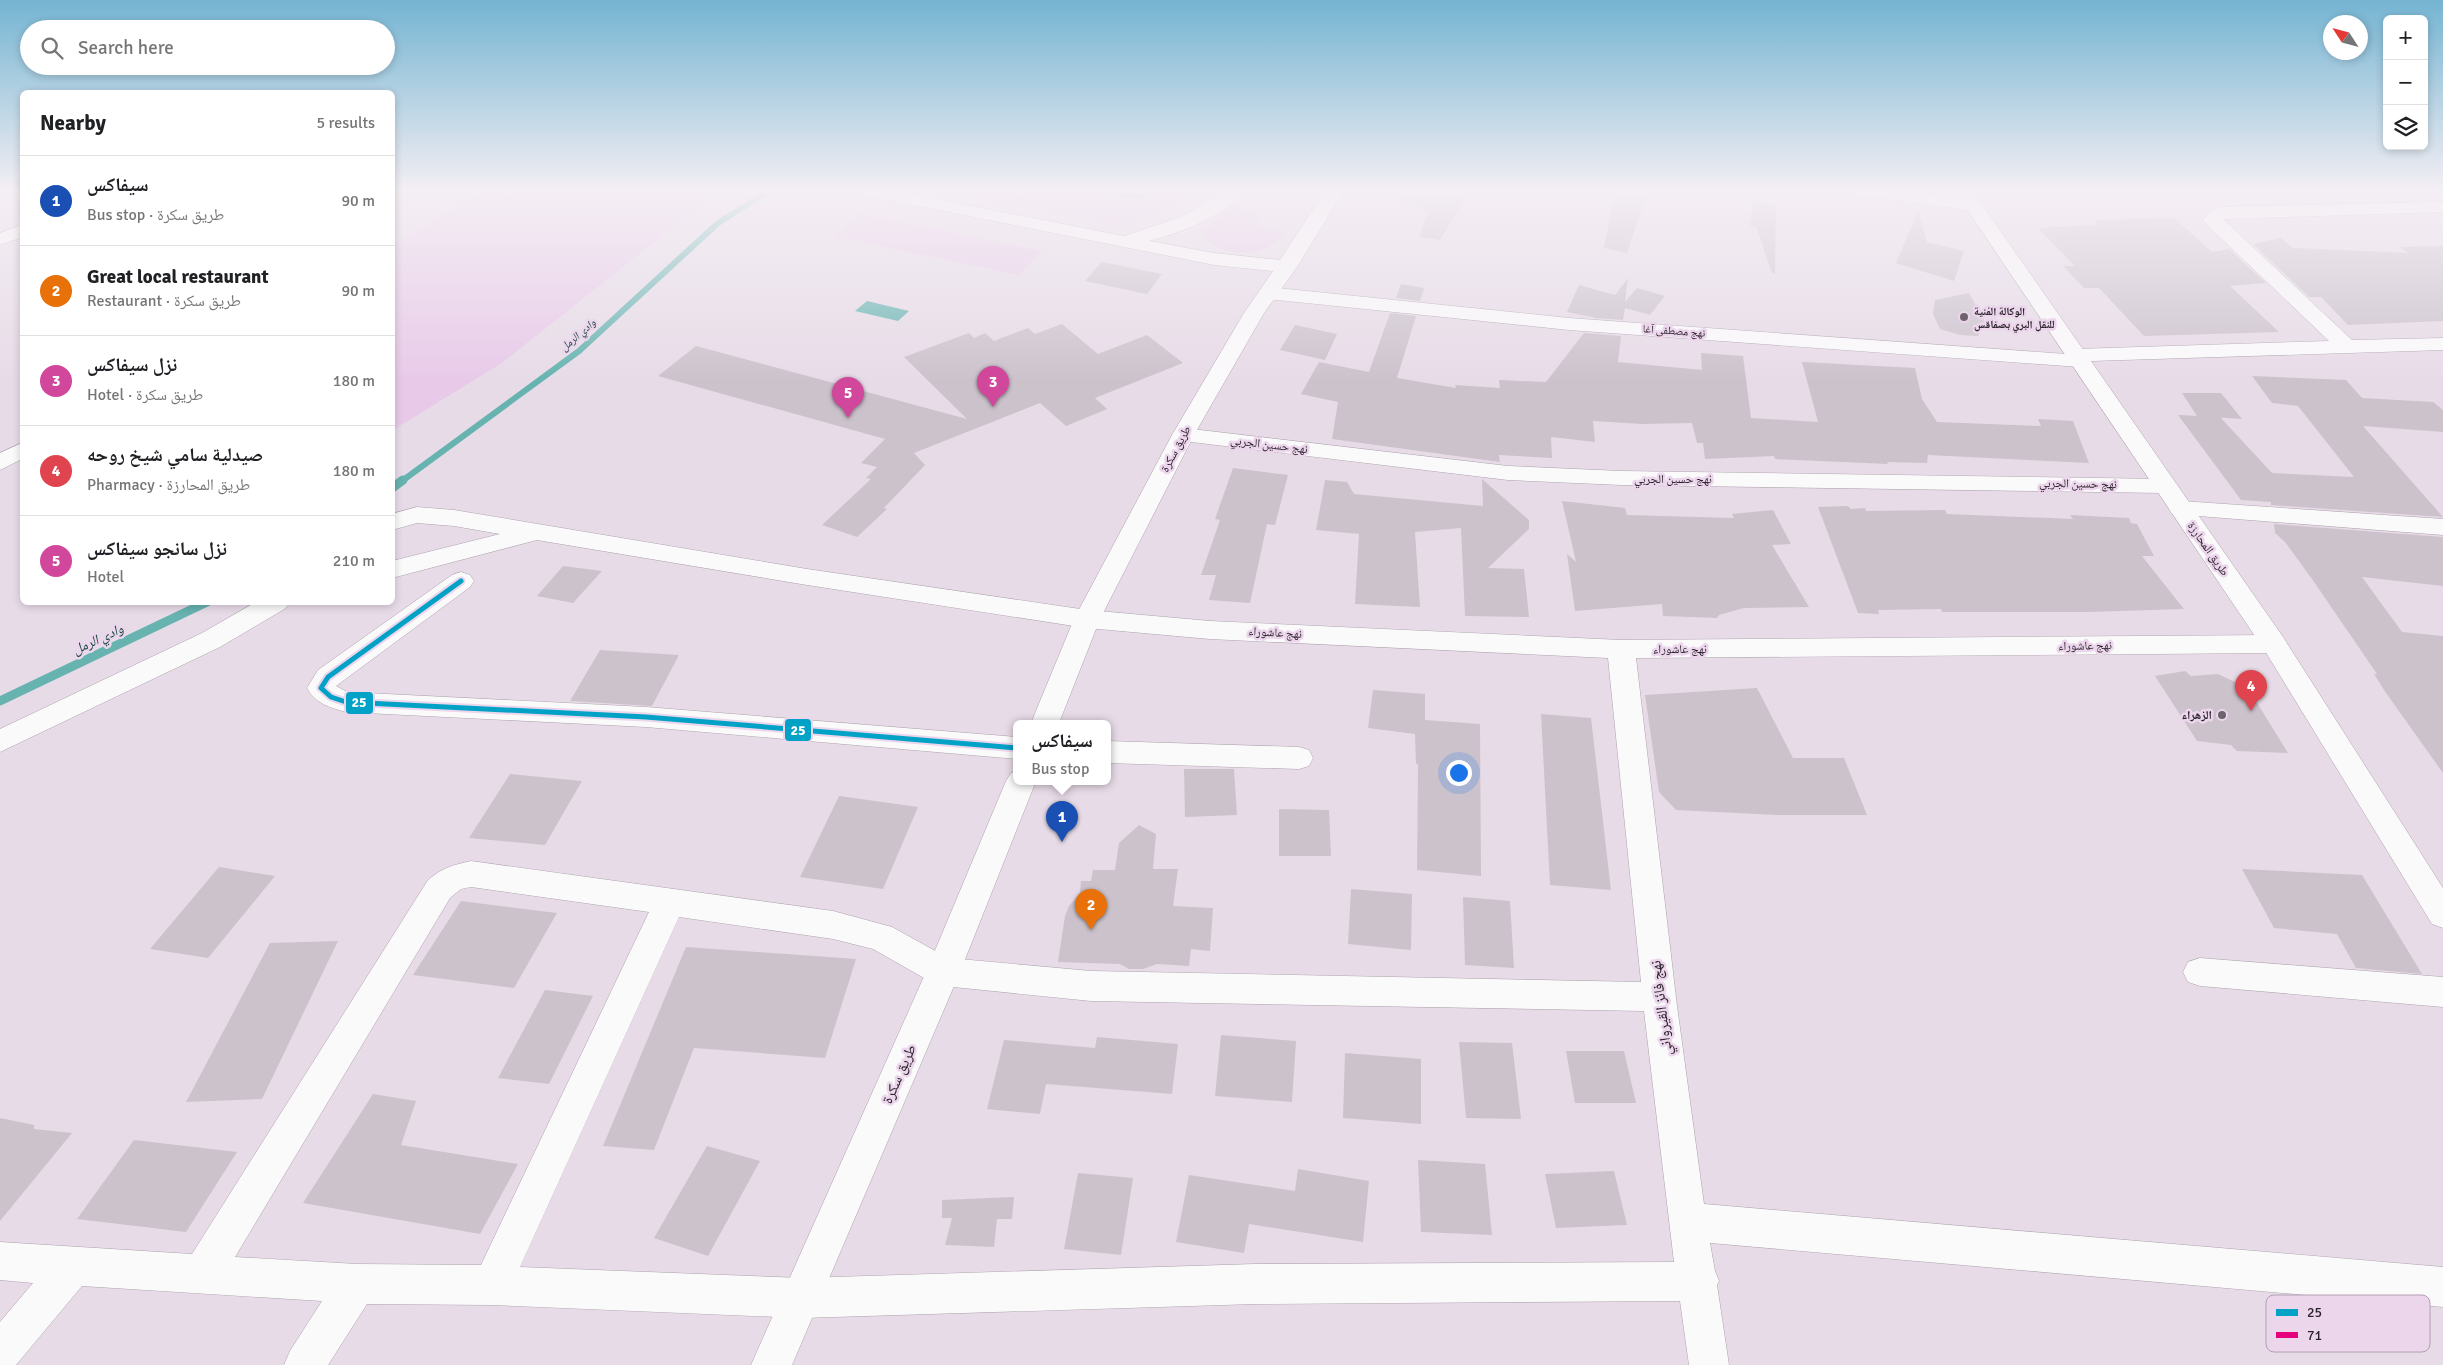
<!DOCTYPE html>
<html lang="en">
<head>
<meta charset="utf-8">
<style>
	:root { --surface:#fff; --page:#f2f2f2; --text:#202124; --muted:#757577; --line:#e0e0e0; --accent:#111827 }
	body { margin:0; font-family:Signika,"Noto Naskh Arabic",sans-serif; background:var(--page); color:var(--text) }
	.controls { position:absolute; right:15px; top:15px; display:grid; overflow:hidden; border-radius:8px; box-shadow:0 2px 8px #0003 }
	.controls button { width:45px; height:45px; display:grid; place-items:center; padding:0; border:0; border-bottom:1px solid var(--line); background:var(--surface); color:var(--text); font:25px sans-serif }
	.compass { position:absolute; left:2323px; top:15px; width:45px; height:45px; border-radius:50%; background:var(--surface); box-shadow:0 2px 8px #0003; rotate:306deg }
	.you { position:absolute; left:1458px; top:772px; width:18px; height:18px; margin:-12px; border:4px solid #fff; border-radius:50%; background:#1a73e8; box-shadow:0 0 0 8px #1a73e833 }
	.badge { display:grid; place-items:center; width:32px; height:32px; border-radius:50%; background:var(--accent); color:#fff; font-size:16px; font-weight:700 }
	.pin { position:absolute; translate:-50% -41px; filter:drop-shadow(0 1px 2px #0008) }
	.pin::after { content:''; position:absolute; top:26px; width:18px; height:15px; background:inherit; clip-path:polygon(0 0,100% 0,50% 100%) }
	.popup { position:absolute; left:1013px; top:720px; width:98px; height:65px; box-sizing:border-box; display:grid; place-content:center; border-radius:8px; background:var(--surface); filter:drop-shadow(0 1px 4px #0005); font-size:16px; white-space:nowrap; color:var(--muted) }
	.popup b { font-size:19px; color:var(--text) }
	.popup::after { content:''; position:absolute; left:50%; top:100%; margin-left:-10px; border:10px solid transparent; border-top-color:var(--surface) }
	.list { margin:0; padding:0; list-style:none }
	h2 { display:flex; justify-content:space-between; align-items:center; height:65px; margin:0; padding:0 20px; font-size:21px }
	h2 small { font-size:16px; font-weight:400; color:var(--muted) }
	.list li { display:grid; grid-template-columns:32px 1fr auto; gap:15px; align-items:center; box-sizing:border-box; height:90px; padding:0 20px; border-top:1px solid var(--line) }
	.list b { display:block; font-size:19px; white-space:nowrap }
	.list p { margin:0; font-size:16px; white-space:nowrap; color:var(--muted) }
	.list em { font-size:16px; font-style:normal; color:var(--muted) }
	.icon { flex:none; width:28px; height:28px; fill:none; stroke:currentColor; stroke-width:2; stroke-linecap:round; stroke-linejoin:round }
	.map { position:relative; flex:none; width:2443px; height:1365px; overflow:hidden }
	.search { position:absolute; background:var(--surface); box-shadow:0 2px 8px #0003; left:20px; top:20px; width:375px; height:55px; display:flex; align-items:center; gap:12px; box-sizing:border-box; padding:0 18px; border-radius:28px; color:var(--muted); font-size:19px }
	.panel { position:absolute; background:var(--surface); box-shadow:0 2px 8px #0003; left:20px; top:90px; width:375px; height:515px; border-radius:8px }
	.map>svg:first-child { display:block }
</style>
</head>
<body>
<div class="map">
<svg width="2443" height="1365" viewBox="0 0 2443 1365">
	<rect width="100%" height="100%" fill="#e7dbe7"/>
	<path fill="#e8cae8" d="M483 190H720L502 363 393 430V246Z
		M938 190H1196C1164 211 1149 222 1110 223Z
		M1232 206 1262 217 1255 224 1286 234C1281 238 1276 243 1270 246 1251 256 1218 255 1204 236L1205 230Z
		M861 214 1042 251 1019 275 834 236Z"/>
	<path fill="#66b3b0" d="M1072 190H1149L1143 199Z
		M867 301 909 311 898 321 855 311Z"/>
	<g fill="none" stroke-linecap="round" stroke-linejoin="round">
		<path stroke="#66b3b0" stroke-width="6" d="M402 481 579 351 718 223 770 190"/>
		<path stroke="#66b3b0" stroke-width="9" d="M392 488 403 480
			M0 701 207 602"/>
	</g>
	<path fill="#ccc2cc" d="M1378 190H1470L1440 240 1419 237 1428 211Z
		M1615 190H1648L1627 253 1604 248Z
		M1753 202 1776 205 1775 273H1772L1756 227 1750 226Z
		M1918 211 1927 242 1964 251 1954 281 1896 263Z
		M2174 218 2212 252 2229 249 2266 283 2230 286 2279 332 2144 336 2099 288H2084L2063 266H2075L2038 228 2098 225 2093 220Z
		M2281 238 2293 248 2408 253 2400 247 2443 246V321L2348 325 2321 297H2309L2253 244Z
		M1102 262 1162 274 1147 294 1085 281Z
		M1628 278 1625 302 1637 288 1665 296 1650 315 1625 308 1623 320 1596 318 1567 312 1579 285 1615 295Z
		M1401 284 1424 288 1420 301 1396 298Z
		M1969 293 1985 322 1978 336 1960 335 1940 329 1933 314 1935 300Z
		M1390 313 1416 316 1397 378 1456 388 1455 385 1500 388 1499 380 1546 382 1584 333 1621 336 1618 362 1702 370 1701 353 1743 356 1751 418 1818 422 1802 362 1915 368 1922 399 1937 422 2041 426 2038 419 2073 421 2089 463 1928 455 1927 463 1887 462 1888 464 1775 459 1774 456 1705 459 1703 443H1697L1692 423 1642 424 1593 421 1595 442 1551 437 1552 458 1499 455 1500 462 1332 439 1338 402 1301 394 1319 362 1369 372Z
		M1062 324 1098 354 1147 335 1183 363 1095 398 1107 409 1066 426 1040 403 914 453 925 465 884 508 887 509 857 537 822 525 871 479 866 478 877 467 861 463 885 439 658 376 696 346 967 419 904 357 969 333 974 338 985 333 994 341 1028 328 1035 334Z
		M1295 325 1337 334 1325 360 1280 350Z
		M2252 376 2346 380 2362 398 2433 402 2443 410V432L2363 426 2443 517 2271 505V502L2241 500 2178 415 2220 417 2272 473 2354 477 2298 406 2272 403Z
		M2182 393H2221L2242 419 2197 416Z
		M1233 468 1288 475 1275 525 1267 524 1250 603 1209 600 1216 575H1201L1220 520 1215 519Z
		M1482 479 1529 520V529L1488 568 1524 569 1529 617 1465 616 1461 528 1415 532 1420 607 1355 604 1359 534 1316 530 1325 480 1347 482 1354 494 1483 506Z
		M1562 501 1625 508 1627 515 1734 518 1732 514 1773 510 1791 544 1772 545 1809 607 1744 608 1719 615 1717 618 1663 616 1662 604 1575 611 1567 554 1576 562Z
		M1848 506 1851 509 1865 508 1866 511 1945 510 1947 514 2073 519 2070 515 2129 518 2131 523 2137 524 2154 556H2142L2184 609 2088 612H1942L1941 609 1878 610 1879 614 1858 613 1818 507Z
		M2274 524 2443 537V586L2362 577 2402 632 2443 636V773L2386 693 2374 674H2377L2312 579 2285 542 2275 533Z
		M563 566 602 571 573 603 537 596Z
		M600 650 679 655 652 706 570 701Z
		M2185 671 2191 676 2218 674 2248 688 2288 753 2237 751 2231 745 2197 741 2155 676Z
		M1757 688 1793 758H1844L1867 815H1778L1676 810 1659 792 1645 695Z
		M1373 690 1425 694V720L1480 724 1481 876 1417 870 1418 764H1416L1415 734 1368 728Z
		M1541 714 1591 718 1611 890 1550 885Z
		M1184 769H1234L1237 815 1185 817Z
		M510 774 582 781 545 845 469 838Z
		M839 796 918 807 883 889 800 877Z
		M1279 809 1329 810 1331 856H1279Z
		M1139 825 1156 834 1153 869H1178L1173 906 1213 908 1210 951 1191 949 1189 966 1157 964 1143 969H1129L1120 964 1058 962 1065 916 1069 906 1080 893 1081 881H1091L1093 870H1115L1119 843Z
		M219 867 275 876 208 958 150 949Z
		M2242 869 2362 875 2422 974 2356 968 2337 934 2274 928Z
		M1351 889 1412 894 1411 950 1348 944Z
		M1463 897 1510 901 1514 968 1465 965Z
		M461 901 557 913 514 988 413 975Z
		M338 941 262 1099 186 1102 270 943Z
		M686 947 856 959 825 1058 694 1048 654 1150 603 1146Z
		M545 990 593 996 549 1084 498 1078Z
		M1221 1035 1296 1041 1292 1102 1215 1096Z
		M1097 1037 1178 1044 1172 1094 1046 1084 1040 1114 987 1109 1004 1040 1095 1048Z
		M1459 1042 1512 1043 1521 1119 1466 1118Z
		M1566 1051H1624L1636 1103H1575Z
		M1345 1053 1421 1059V1124L1343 1118Z
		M373 1094 416 1101 401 1145 518 1164 480 1234 303 1203Z
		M0 1118 34 1125V1129L72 1133 0 1221Z
		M134 1140 237 1152 186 1232 77 1219Z
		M707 1146 760 1161 708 1256 654 1238Z
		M1418 1160 1485 1164 1492 1235 1421 1232Z
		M1298 1169 1369 1181 1363 1242 1249 1224 1244 1253 1176 1242 1189 1175 1295 1191Z
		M1614 1171 1627 1225 1556 1228 1545 1174Z
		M1078 1173 1133 1178 1121 1255 1064 1249Z
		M1014 1197 1012 1219H997L994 1247 945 1245 952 1218H942V1200Z"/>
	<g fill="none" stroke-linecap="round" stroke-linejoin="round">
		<defs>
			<path id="street" d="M1850 190H1896L1974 201 1980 202 1983 206 1980 210 1974 211 1859 195 1853 194Z
				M2443 202V212L2223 219 2352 340 2443 338V350L2091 361 2088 366 2080 367 1569 330 1268 299 1261 297 1258 293 1261 289 1268 287 1569 318 2066 354 2069 351 2076 349 2329 341 2205 223 2203 219 2214 209 2220 207Z
				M1183 428 1508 466 1621 471 2164 479 2172 481 2176 486 2172 491 2164 493 1621 485 1508 480 1175 440 1172 435 1175 430Z
				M22 443V459L0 470V453Z
				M2181 501 2443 519V535L2172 514 2169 509 2172 504Z
				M417 507 454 510 807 569 1087 610 1210 621 1621 640 2274 635 2283 637 2287 644 2283 651 2274 653 1636 658 1677 1006 1704 1204 2443 1267V1307L1710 1243 1715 1271 1719 1281 1717 1285 1729 1365H1689L1680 1301 1255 1304 802 1318 492 1305 367 1304 328 1365H284L290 1351 322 1301 82 1286 16 1365H0V1322L33 1283 0 1280V1242L192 1254 428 880C442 868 453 865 471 861L833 911 892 927 948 958 1091 971 1641 982 1608 658 1210 639 1087 628 807 585 537 540 392 578V561L500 534 454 526 417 523 392 530V514ZM471 887 649 912 481 1265 357 1264 235 1257 450 898 461 889ZM679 917 833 939 873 949 931 982 943 986 1091 1001 1644 1011 1674 1262 1255 1264 802 1278 520 1267Z
				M461 572 470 575 474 581 470 587 336 686 347 692 646 707 1017 737V759L646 727 346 712C329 707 316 704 307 688L318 670 452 575Z
				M256 602H290L286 608 220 647 0 752V729L202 633Z
				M1107 741 1299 747 1309 750 1313 758 1309 766 1299 769 1107 763Z
				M2200 958 2443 977V1007L2200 986 2188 982 2183 972 2188 962Z"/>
			<path id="secondary" d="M855 190H890L1124 236 1181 217 1208 202 1225 190H1245C1230 215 1176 234 1149 241L1214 253 1280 260 1326 190H1344L1297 267 1264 313 1194 435 1100 619 1059 723H1031L1074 619 1172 435 1244 313 1273 271 1214 265 864 195 858 194Z
				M1954 190H1972L2283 637 2443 888V928L2432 924 2265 651Z
				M1017 771V781H1036L960 972 792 1365H751L926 972 1006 781 1011 773Z"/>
			<path id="primary" d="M22 225V237L0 245V233Z"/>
		</defs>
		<use href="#street" stroke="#aca3ac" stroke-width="1"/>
		<use href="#secondary" stroke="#aca3ac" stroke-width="1"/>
		<use href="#primary" stroke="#aca3ac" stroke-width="1"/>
		<use href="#street" fill="#fbfafb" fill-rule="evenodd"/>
		<use href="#secondary" fill="#fbfafb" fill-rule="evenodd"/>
		<use href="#primary" fill="#fbfafb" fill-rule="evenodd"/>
		<defs>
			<path id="bus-1" d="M461 581 328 677 321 688 331 697 346 702 646 717 1017 748"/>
		</defs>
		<use href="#bus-1" stroke="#ecd6ec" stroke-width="9"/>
		<use href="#bus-1" stroke="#02a2c6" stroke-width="5"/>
	</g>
	<linearGradient id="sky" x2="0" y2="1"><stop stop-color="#74b4d2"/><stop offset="0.5" stop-color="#f4eff4"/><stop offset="1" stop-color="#f4eff4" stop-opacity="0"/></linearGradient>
	<rect width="2443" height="381" fill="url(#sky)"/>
	<g fill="#6d636d" stroke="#ecd6ec" stroke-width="2">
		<circle cx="1964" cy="317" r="5"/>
		<circle cx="2222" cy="715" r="5"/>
	</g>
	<g text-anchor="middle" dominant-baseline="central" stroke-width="5" stroke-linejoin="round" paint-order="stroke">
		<g font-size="11" font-weight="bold" fill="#2b232b" stroke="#ecd6ec" text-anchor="start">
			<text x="1974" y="311">الوكالة الفنية<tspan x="1974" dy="13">للنقل البري بصفاقس</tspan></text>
		</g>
		<g font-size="11" fill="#2b232b" stroke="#ecd6ec">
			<text transform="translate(1674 331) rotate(4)">نهج مصطفى آغا</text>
		</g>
		<g font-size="11" font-style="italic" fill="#184844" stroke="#ecd6ec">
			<text transform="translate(578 335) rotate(-41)">وادي الرمل</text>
		</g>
		<g font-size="12" fill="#2b232b" stroke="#ecd6ec">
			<text transform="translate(1269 445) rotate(7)">نهج حسين الجربي</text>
			<text transform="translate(1176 449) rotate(-62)">طريق سكرة</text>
			<text x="1673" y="479">نهج حسين الجربي</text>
			<text transform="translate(2078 484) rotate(1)">نهج حسين الجربي</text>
			<text transform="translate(2208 549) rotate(55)">طريق المحارزة</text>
			<text transform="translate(1275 633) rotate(3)">نهج عاشوراء</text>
			<text transform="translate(2085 646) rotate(-1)">نهج عاشوراء</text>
			<text x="1680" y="649">نهج عاشوراء</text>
		</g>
		<g font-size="12" font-weight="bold" fill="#2b232b" stroke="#ecd6ec" text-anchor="end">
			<text x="2212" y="715">الزهراء</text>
		</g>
		<g font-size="14" font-style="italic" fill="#184844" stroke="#ecd6ec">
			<text transform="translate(98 639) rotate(-25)">وادي الرمل</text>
		</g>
		<g font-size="15" fill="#2b232b" stroke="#ecd6ec">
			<text transform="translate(1661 1008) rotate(-97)">نهج فائز القيرواني</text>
			<text transform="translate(899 1074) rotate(-66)">طريق سكرة</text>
		</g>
	</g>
	<rect x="2266" y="1295" width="164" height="57" rx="8" fill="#ecd6ec" stroke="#b2a0b2" stroke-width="1"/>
	<rect x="2276" y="1309" width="22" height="7" fill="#02a2c6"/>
	<rect x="2276" y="1332" width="22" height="6" fill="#e5007d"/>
	<g font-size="14" fill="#2b232b">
		<text x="2307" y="1317">25</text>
		<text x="2307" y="1340">71</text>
	</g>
	<g stroke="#ecd6ec" stroke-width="2">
		<rect x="345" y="691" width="29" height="24" rx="5" fill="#02a2c6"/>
		<rect x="784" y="718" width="28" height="24" rx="5" fill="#02a2c6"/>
	</g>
	<g font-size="14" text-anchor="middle" font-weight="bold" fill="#fff">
		<text x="359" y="707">25</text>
		<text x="798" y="735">25</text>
	</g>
</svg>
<div class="controls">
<button>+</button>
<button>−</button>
<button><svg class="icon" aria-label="layers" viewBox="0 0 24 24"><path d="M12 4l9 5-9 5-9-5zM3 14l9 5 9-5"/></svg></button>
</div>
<svg class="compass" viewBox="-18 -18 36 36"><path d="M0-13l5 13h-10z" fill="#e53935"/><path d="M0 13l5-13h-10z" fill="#757577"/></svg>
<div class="you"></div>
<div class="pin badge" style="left:1062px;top:842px;background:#1a4fb4">1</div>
<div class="popup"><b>سيفاكس</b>Bus stop</div>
<div class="pin badge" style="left:1091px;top:930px;background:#e8710a">2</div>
<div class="pin badge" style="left:993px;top:407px;background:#d1479c">3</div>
<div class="pin badge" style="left:2251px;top:711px;background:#e0444e">4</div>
<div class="pin badge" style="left:848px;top:418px;background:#d1479c">5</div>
<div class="search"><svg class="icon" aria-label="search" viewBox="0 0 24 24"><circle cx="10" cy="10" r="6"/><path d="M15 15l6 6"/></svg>Search here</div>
<section class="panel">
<h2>Nearby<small>5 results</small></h2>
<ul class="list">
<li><span class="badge" style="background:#1a4fb4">1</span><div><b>سيفاكس</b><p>Bus stop · طريق سكرة</p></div><em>90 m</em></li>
<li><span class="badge" style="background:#e8710a">2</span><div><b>Great local restaurant</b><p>Restaurant · طريق سكرة</p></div><em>90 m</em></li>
<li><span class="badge" style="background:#d1479c">3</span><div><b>نزل سيفاكس</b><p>Hotel · طريق سكرة</p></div><em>180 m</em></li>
<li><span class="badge" style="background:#e0444e">4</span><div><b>صيدلية سامي شيخ روحه</b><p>Pharmacy · طريق المحارزة</p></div><em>180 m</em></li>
<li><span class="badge" style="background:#d1479c">5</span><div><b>نزل سانجو سيفاكس</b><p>Hotel</p></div><em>210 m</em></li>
</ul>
</section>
</div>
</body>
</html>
